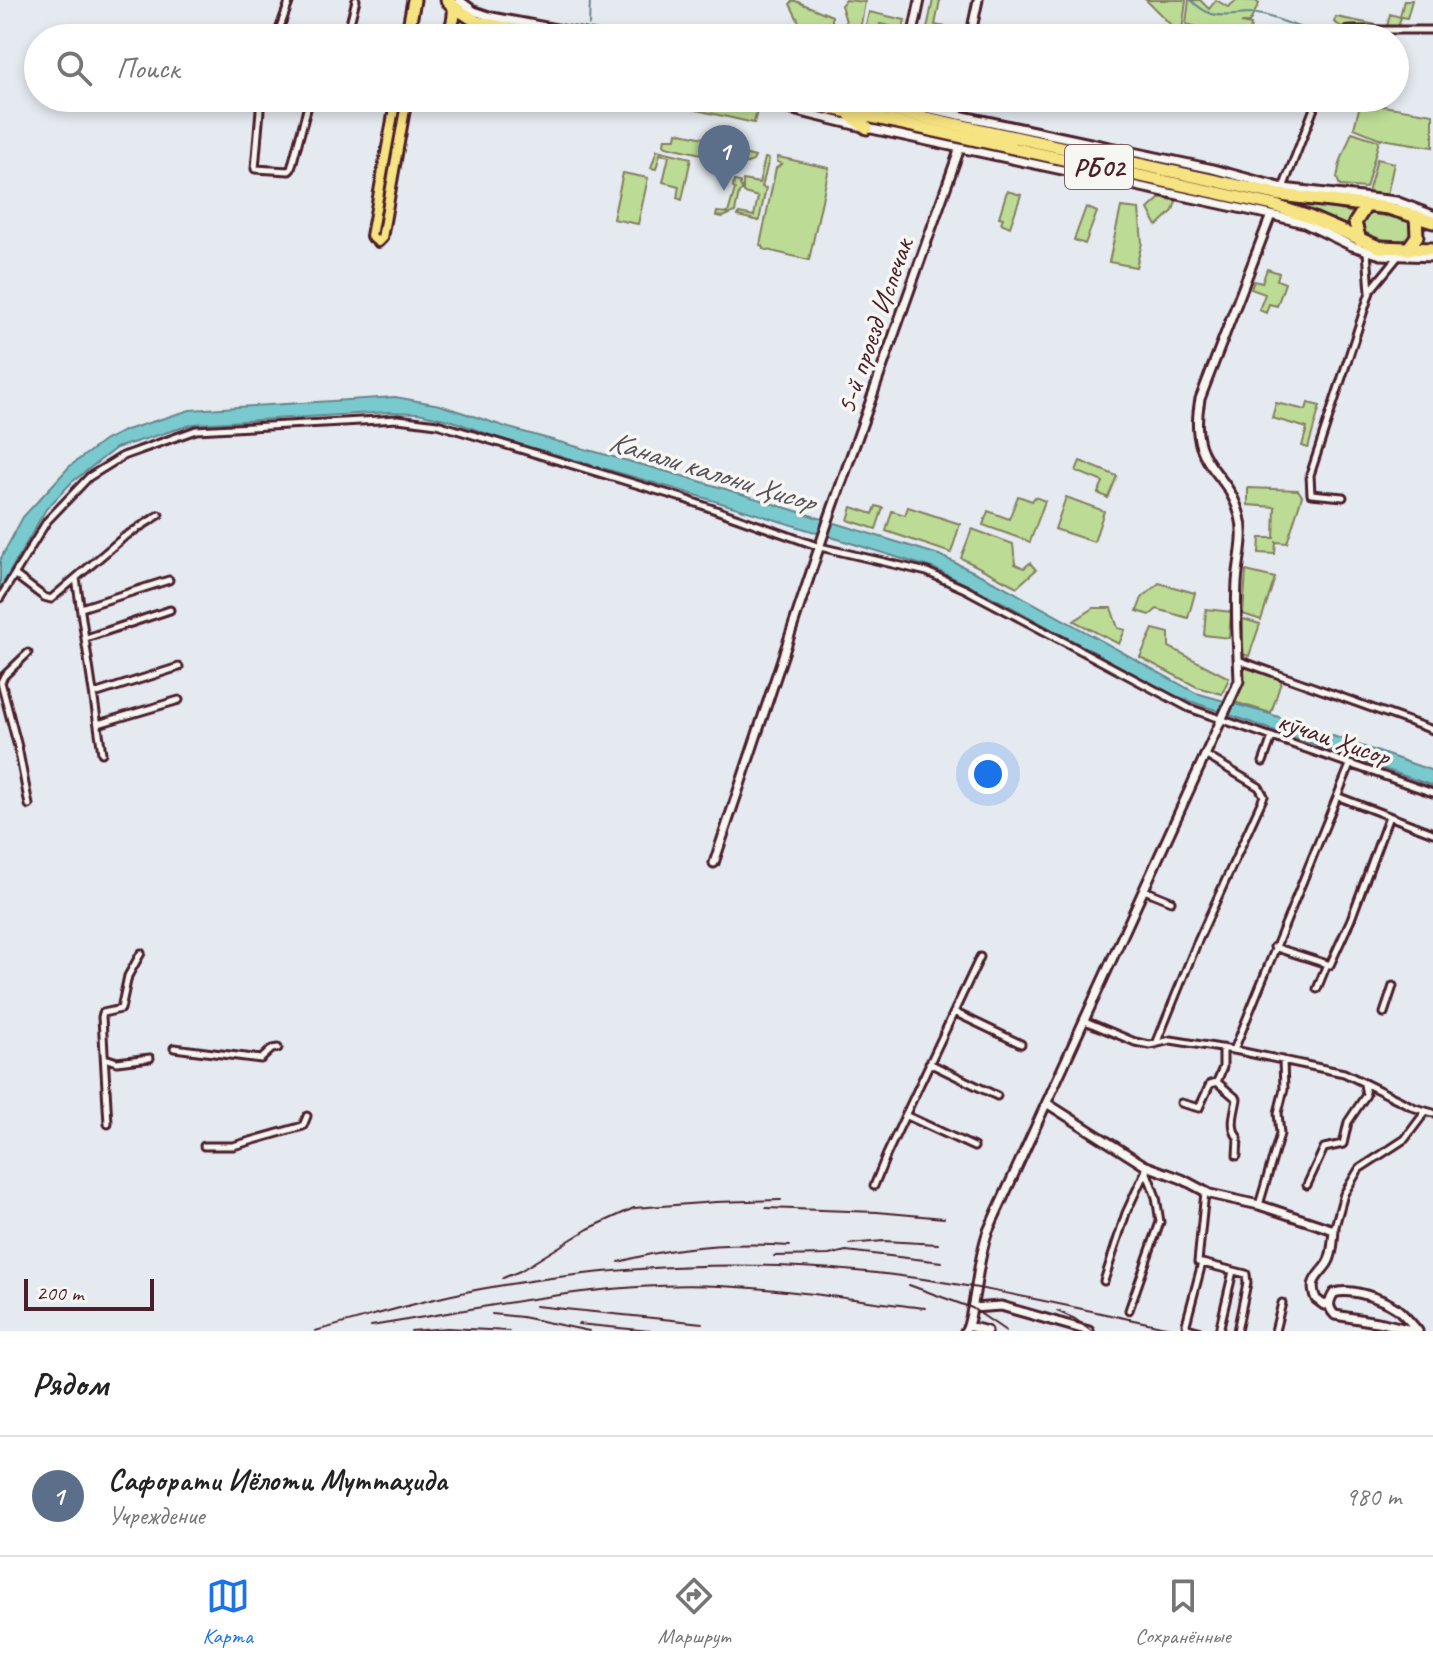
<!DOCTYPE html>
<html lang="ru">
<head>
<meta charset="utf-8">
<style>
	:root { --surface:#fff; --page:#f6f6f6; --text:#222; --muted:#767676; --line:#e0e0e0; --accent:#1a73e8 }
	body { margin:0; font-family:Caveat,sans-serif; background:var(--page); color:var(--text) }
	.scale { position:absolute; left:24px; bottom:20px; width:130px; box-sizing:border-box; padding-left:8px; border:4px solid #4a1f2b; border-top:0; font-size:22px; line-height:28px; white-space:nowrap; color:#4a1f2b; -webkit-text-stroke:6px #f6f6f2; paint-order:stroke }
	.you { position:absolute; left:988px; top:774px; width:28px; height:28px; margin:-20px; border:6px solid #fff; border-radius:50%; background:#1a73e8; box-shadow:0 0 0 12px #1a73e833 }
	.badge { display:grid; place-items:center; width:52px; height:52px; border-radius:50%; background:var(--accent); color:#fff; font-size:26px; font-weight:700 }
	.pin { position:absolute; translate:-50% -66px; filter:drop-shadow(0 2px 4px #0008) }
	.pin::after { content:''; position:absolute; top:42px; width:28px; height:24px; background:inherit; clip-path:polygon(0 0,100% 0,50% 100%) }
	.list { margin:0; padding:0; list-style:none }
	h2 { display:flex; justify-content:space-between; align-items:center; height:104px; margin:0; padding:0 32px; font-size:34px }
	h2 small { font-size:26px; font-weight:400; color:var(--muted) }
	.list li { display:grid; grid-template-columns:52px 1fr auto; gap:24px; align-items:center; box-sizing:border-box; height:120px; padding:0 32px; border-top:2px solid var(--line) }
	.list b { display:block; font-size:30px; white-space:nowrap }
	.list p { margin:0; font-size:26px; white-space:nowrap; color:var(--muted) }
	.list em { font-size:26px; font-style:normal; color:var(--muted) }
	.icon { flex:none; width:44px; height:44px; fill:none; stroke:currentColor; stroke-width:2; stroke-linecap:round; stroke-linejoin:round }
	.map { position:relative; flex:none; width:1433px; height:1331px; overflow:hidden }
	.search { position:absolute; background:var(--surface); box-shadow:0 4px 12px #0003; left:24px; right:24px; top:24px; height:88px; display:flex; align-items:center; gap:20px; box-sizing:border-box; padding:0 28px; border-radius:44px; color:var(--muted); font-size:30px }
	.sheet { height:224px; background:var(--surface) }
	nav { display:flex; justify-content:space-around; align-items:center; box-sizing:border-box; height:112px; border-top:2px solid var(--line); background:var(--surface); font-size:22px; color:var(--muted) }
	nav a { display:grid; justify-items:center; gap:4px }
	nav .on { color:var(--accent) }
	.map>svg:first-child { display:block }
</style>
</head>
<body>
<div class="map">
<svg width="1433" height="1331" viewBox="0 0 1433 1331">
	<rect width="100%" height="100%" fill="#e5eaf0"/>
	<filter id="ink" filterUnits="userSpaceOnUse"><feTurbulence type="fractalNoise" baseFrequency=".0125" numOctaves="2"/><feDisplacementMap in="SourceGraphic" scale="16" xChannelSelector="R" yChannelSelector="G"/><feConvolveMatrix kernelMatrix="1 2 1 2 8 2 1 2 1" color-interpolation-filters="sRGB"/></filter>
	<g filter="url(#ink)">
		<path fill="#bcdc95" stroke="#837e60" stroke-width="2" d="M793 0 832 16V38L806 36 790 4Z
			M846 0 865 2 859 35 851 38 841 5Z
			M933 0H940L935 25 967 31 969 25 972 26 969 38H925Z
			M1146 0H1186L1182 32 1179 33Z
			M1189 0H1200L1209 9 1216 0 1228 7 1237 0 1256 1 1259 4 1249 23H1241L1251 25 1249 38H1239L1186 24Z
			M1404 0H1412L1407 18 1401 17 1398 28 1347 30 1334 22 1336 17 1387 27 1390 14 1400 17Z
			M869 12 905 20 903 29 880 24 877 38 863 37Z
			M662 98H743L759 102 754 123 661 102Z
			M1364 103 1433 114V147L1381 139 1354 128 1360 105Z
			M677 132 744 147 743 154 755 157 753 161 745 164 666 146 664 144 665 138H676Z
			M1352 132 1379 141 1366 188 1340 186 1337 178 1340 163Z
			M657 150 691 158 682 200 677 198 679 186 663 182 669 156 660 154 656 169 651 168Z
			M778 157 829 168 809 260 763 249V246L760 245 776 168 782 164 777 162Z
			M765 158 769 159 762 187 766 188 759 221 738 216 739 213 754 216 758 197 744 193 743 190 739 193 735 212 723 217 716 216 717 212 728 213 735 189 733 188 734 181 740 182V185L743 190V180L759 183Z
			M1377 159 1394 163 1387 195 1368 193Z
			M623 173 648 178 638 224 613 219Z
			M1007 191 1021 195 1010 227 1001 223 1003 218 999 217Z
			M1161 197 1176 201 1173 211 1157 226 1148 209Z
			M1282 199 1355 213 1351 228 1314 211 1281 203Z
			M1086 207 1097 212 1085 244 1074 240Z
			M1121 207 1139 209 1142 243 1136 267 1109 262Z
			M1367 213 1403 219 1409 221 1414 233 1407 241 1386 240 1366 235 1362 232 1360 220Z
			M1267 269 1279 273 1277 280 1285 283 1277 306 1269 304 1266 313 1259 310 1265 294 1251 289 1254 281 1262 283Z
			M1276 403 1306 410 1308 403 1320 406 1308 448 1302 446 1307 428 1272 418Z
			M1080 461 1117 476 1108 498 1098 493 1103 482 1076 471Z
			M1248 488 1298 490 1302 496 1287 543 1276 542 1275 554 1259 553 1260 538H1274L1275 507 1248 505Z
			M1018 496 1032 501 1035 497 1045 501 1030 542 983 525 988 511 1009 519Z
			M1066 497 1104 511 1094 542 1055 529Z
			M876 506 883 508 876 529 848 520 852 507 873 514Z
			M908 507 960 524 951 553 886 531 892 511 905 515Z
			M972 529 1013 544 1015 564 1024 568 1030 563 1036 570 1017 587 961 558Z
			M1246 571 1275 578 1261 620 1243 614Z
			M1159 583 1195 593 1188 618 1157 609 1150 615 1137 611 1142 598Z
			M1094 608H1111L1118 628 1125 630 1119 644 1074 621Z
			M1206 609 1231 612 1229 638 1204 635Z
			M1243 619 1260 624 1249 656 1242 654Z
			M1153 629 1169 633V647L1229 678 1222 694 1197 687 1140 657Z
			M1246 667 1282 679 1271 713 1234 702 1243 682 1242 671Z"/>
		<path fill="#79cacf" stroke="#66868d" stroke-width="2" d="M395 397 440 405 509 428 686 477 939 555 1001 585 1196 693 1270 714 1433 771V786L1167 693 1006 604 935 569 679 490 498 438 453 421 418 413 389 412 194 424 116 448 72 482 46 509 0 589V560L23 517 70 466 105 440 126 430 190 410Z"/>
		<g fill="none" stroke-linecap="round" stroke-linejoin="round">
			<path stroke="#66868d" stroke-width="2" d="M1191 0C1197 6 1203 11 1212 14 1229 19 1246 11 1262 15 1287 20 1311 37 1337 32
				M589 25 590 0"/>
			<defs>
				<path id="street" d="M276 38 290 0
					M326 38 330 35 342 38
					M343 38 347 35 356 0
					M1342 38 1347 30H1433
					M261 98 255 169 289 171 291 169 310 98
					M1283 188 1318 98
					M1370 291 1397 258
					M1343 497 1311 494 1310 475 1370 292 1367 252
					M15 575 44 597 51 599 124 537 159 515
					M76 578 102 753
					M0 598 47 521 89 477 123 456 196 430 398 419 437 424 682 498 820 547 927 572 965 589 1189 708 1433 793
					M81 608 169 580
					M86 638 170 610
					M28 653 4 676 1 682 18 747 29 805
					M1238 660 1433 730
					M94 694 179 667
					M98 724 179 700
					M1263 762 1272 737
					M1339 797 1433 833
					M1144 890 1171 901
					M1274 947 1330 965 1351 919 1389 816
					M1317 989 1327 964
					M954 1012 1021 1044
					M1384 1013 1393 986
					M1085 1021 1135 1042 1150 1045 1171 1040 1239 1051 1344 1073 1415 1108 1433 1113
					M1156 1044 1197 943 1264 796 1259 787 1205 755
					M174 1048 261 1059 272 1049 278 1048
					M1234 1050 1350 765
					M105 1058 117 1062 150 1058
					M929 1063 997 1096
					M1217 1082 1237 1099C1235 1112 1229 1126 1238 1138L1237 1156
					M1181 1103 1199 1108 1210 1084 1217 1082 1223 1067V1048
					M905 1115 974 1147
					M108 1124 102 1017 103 1013 121 1009 128 976 141 953
					M204 1146H233L303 1126 307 1116
					M1307 1185 1324 1148 1343 1144 1348 1122 1366 1095 1364 1084
					M874 1186 887 1154 980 957
					M1205 1192 1198 1262 1246 1274 1247 1283 1237 1331
					M1259 1205 1280 1134 1278 1113 1284 1089 1283 1060
					M1334 1230 1344 1194 1359 1169 1405 1139 1426 1111
					M1104 1281 1126 1213 1145 1172
					M1129 1310 1160 1222 1156 1197 1144 1165
					M1198 1331 1187 1328 1186 1324 1202 1263
					M1219 1331 1233 1271
					M1275 1331 1282 1303"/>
				<path id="secondary" d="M459 0 474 11 492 17 605 38
					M912 38 920 0
					M970 38 978 0
					M743 98 867 128 1271 215 1304 223 1352 246 1381 255 1433 257
					M879 98 1213 169 1283 188 1396 201 1433 215
					M957 98 955 108 959 115
					M714 863 829 518 960 148
					M1048 1104 1144 1165 1182 1179 1210 1194 1259 1205 1334 1230C1333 1240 1333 1255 1327 1264 1318 1277 1308 1281 1316 1299L1324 1305 1329 1303
					M972 1308 1001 1306 1089 1331
					M968 1326C977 1294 977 1262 988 1231L1239 681C1238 649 1235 616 1237 583 1238 561 1246 538 1240 516 1226 465 1187 468 1200 399L1271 215
					M965 1331 968 1326 987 1331
					M1415 1331 1383 1323 1335 1315C1328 1308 1328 1302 1334 1293 1351 1288 1381 1298 1396 1308 1404 1314 1411 1323 1418 1331"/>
				<path id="primary" d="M396 98 371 236 378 242 382 238 407 98"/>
				<path id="highway" d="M454 7 477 22 552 38
					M407 38 414 0
					M443 38C452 29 455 20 454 7L447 0
					M445 38 469 33 499 38
					M784 98 1273 205 1309 217 1379 247 1433 249
					M835 98 1280 195 1388 208 1433 222
					M850 115 867 128
					M1360 240 1355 223 1366 206
					M1408 249 1417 236 1416 216"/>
			</defs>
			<use href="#street" stroke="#4a1f2b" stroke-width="11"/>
			<use href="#secondary" stroke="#4a1f2b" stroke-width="13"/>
			<use href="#primary" stroke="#4a1f2b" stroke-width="14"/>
			<use href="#highway" stroke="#4a1f2b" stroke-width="17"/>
			<use href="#street" stroke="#f6f6f2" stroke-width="5"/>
			<use href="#secondary" stroke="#f6f6f2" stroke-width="7"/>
			<use href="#primary" stroke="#f6e381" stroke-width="8"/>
			<use href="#highway" stroke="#f6e381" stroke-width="11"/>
			<path stroke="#4a1f2b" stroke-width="2" d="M766 1208 877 1212 944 1218
				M849 1244 884 1241 938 1244
				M774 1256 829 1255 846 1251 942 1262
				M619 1262C675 1246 732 1242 790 1246
				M503 1278 520 1271 588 1229 634 1208 716 1202 781 1200
				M909 1285 972 1308 1006 1331
				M535 1306 702 1323
				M1057 1311 1075 1319 1091 1331
				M492 1314 522 1317 589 1331
				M578 1324 650 1331
				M371 1326C485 1308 605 1280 720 1286 788 1289 857 1300 925 1308
				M315 1331C376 1315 436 1296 498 1286 616 1266 737 1260 856 1271 966 1281 1076 1308 1184 1331
				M411 1331 447 1328 509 1331"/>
		</g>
	</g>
	<g text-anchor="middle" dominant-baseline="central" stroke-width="7" stroke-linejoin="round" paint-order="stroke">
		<rect fill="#f6f6f2" stroke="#7e6067" stroke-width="2" x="1065" y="145" width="68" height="44" rx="6"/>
		<g font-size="26" font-weight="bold" fill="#4a1f2b">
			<text x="1099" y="167">РБ02</text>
		</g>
		<g font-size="28" fill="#4a1f2b" stroke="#f6f6f2">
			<text transform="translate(874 326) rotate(-71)">5-й проезд Испечак</text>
			<text transform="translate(1334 738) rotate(19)">кӯчаи Ҳисор</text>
		</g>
		<g font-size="30" font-style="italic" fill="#58525c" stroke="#f6f6f2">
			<text transform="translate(712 471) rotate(17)">Канали калони Ҳисор</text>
		</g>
	</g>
</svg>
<div class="scale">200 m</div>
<div class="you"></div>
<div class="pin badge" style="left:724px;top:191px;background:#5c6f8a">1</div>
<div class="search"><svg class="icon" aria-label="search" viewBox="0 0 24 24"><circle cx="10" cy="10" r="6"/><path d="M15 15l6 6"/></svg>Поиск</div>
</div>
<section class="sheet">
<h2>Рядом<small></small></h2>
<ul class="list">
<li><span class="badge" style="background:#5c6f8a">1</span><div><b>Сафорати Иёлоти Муттаҳида</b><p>Учреждение</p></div><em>980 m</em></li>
</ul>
</section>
<nav>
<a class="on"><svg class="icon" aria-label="map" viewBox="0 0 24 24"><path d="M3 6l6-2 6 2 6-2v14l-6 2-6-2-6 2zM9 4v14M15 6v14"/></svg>Карта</a>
<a><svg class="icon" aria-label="directions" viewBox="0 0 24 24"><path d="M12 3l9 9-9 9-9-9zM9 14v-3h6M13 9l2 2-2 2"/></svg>Маршрут</a>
<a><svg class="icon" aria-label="saved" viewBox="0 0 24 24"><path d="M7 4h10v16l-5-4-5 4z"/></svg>Сохранённые</a>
</nav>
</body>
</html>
